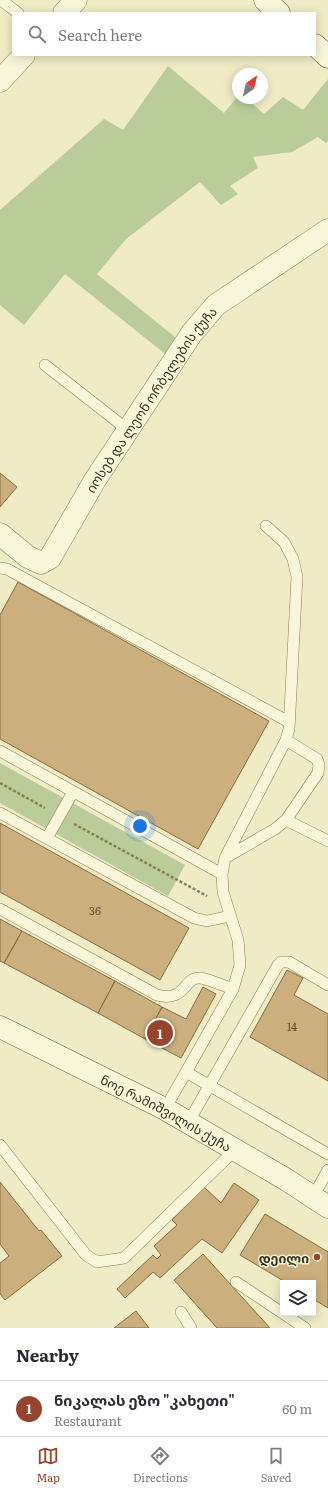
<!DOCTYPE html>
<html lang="en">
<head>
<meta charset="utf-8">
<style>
	:root { --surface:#fff; --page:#f2f2f3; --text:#2b2b33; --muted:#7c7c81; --line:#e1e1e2; --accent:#97442c }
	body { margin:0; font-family:Literata,"Noto Sans Georgian",serif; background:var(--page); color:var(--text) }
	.controls { position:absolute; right:12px; bottom:12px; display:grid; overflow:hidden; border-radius:0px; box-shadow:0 2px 10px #0003 }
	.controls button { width:36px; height:36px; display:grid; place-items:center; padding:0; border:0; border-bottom:1px solid var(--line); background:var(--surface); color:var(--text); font:20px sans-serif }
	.compass { position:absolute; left:232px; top:68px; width:36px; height:36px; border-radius:50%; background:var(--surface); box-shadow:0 2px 10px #0003; rotate:34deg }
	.you { position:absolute; left:140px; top:826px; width:14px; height:14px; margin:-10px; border:3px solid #fff; border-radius:50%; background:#1a73e8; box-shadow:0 0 0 6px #1a73e833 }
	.badge { display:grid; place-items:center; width:26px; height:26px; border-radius:50%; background:var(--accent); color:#fff; font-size:13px; font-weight:700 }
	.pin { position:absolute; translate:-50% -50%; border:2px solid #fff; box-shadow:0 1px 4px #0006 }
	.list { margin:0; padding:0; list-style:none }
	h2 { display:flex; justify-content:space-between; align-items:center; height:52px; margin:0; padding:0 16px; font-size:17px }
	h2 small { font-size:13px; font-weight:400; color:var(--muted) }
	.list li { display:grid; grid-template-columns:26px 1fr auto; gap:12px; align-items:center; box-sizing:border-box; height:56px; padding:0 16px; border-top:1px solid var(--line) }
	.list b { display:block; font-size:15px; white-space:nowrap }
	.list p { margin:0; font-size:13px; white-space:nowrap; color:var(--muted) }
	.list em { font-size:13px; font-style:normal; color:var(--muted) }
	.icon { flex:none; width:22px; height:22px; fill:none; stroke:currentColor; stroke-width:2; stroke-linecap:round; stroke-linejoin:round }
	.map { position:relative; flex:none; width:328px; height:1328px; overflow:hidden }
	.search { position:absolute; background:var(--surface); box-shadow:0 2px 10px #0003; left:12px; right:12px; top:12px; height:44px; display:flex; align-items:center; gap:10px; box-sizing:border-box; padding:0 14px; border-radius:0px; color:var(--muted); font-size:15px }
	.sheet { height:108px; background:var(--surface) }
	nav { display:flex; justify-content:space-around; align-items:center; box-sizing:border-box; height:56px; border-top:1px solid var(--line); background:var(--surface); font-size:11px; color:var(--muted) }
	nav a { display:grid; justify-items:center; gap:2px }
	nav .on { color:var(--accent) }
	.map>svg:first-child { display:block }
</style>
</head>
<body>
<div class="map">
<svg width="328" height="1328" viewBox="0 0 328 1328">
	<rect width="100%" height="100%" fill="#eeebc5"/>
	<path fill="#bacc99" d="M168 66 224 113 238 96V98H246L264 114 283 97 303 110 328 79V141L326 143 318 137 292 152 253 157 258 168 230 186 238 194 221 205 200 182 126 239 97 274 180 341 169 357 65 274 24 325 0 305V210L104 119 123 130Z
		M0 763 185 865 168 896 0 803Z"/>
	<path fill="#cbaf7c" stroke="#876d42" d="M0 473 17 487 0 507Z
		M18 582 269 721 198 849 0 739V615Z
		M0 823 189 928 160 980 0 892Z
		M0 919 22 931 4 963 0 961Z
		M22 931 115 981 98 1013 4 963Z
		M287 970 303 978 294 995 328 1014V1081L250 1037Z
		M115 981 162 1007 145 1039 98 1013Z
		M203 987 216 994 181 1058 145 1039 162 1007 186 1019Z
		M0 1182 39 1231 41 1230 62 1256 5 1300 0 1294V1263L9 1256 0 1244Z
		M234 1183 259 1200 222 1253 202 1239 160 1278 153 1272 125 1298 117 1289 153 1255 157 1259 161 1255 154 1246 177 1225 172 1220 204 1187 221 1203Z
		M265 1214 328 1252V1308L313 1299V1283H287L240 1255Z
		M203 1254 270 1328H217L174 1280Z
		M136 1311 149 1328H114Z"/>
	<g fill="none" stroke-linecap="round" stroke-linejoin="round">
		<defs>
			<path id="lane" d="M1 0 18 13
				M45 365 128 430
				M0 568 7 569 289 722
				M0 751 222 874
				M0 813 194 918 207 921 230 916
				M286 820 328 841
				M47 838 73 792
				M225 858 275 829 286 820 318 773 319 765 317 759 286 740
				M0 909 157 995C186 1003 184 976 200 978 209 979 223 986 233 989
				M186 1072 328 1154
				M165 1109 233 989 240 965 238 940 223 892 222 874 225 858 286 740 289 729 297 577 293 559 284 542 266 526
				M188 1123 278 965 281 962H289L328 985
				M0 1145 86 1255 97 1262 124 1258 235 1150
				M313 1197 328 1170
				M236 1282 305 1328
				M181 1312 191 1328"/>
			<g id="street">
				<path d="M64 13 76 0"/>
				<path d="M0 81 24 55"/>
				<path id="s1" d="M0 534 28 557 41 563 50 558 95 480 192 333 216 305 328 230"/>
			</g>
			<g id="secondary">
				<path d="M265 0 279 13"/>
				<path d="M315 45 328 57"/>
				<path id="s2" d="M0 1027 165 1109 287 1180 328 1207"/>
			</g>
		</defs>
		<use href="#lane" stroke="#887e5b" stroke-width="12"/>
		<use href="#street" stroke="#887e5b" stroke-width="23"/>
		<use href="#secondary" stroke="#6a5e3f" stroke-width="23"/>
		<path stroke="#887e5b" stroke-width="2.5" stroke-dasharray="3 2" stroke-linecap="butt" d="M0 783 45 808
			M74 824 207 896"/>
		<use href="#lane" stroke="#f8f6d9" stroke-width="11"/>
		<use href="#street" stroke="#f8f6d9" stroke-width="22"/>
		<use href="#secondary" stroke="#f8f6d9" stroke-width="22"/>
	</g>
	<circle fill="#97442c" stroke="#f5f3d5" stroke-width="1.5" cx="317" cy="1257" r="4"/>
	<g text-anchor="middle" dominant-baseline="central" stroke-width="3" stroke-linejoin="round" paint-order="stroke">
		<g font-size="11" fill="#5e5036">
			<text x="95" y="910">36</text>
			<text x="292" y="1026">14</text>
		</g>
		<g font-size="13" fill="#39311f" stroke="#f5f3d5">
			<text stroke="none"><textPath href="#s1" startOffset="249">იოსებ და ლეონ ორბელების ქუჩა</textPath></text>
			<text stroke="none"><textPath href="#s2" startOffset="187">ნოე რამიშვილის ქუჩა</textPath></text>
		</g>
		<g font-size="13" font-weight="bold" fill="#39311f" stroke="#f5f3d5" text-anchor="end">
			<text x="309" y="1257">დეილი</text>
		</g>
	</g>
</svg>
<div class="controls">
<button><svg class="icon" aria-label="layers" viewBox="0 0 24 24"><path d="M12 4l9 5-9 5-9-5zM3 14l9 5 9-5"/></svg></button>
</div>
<svg class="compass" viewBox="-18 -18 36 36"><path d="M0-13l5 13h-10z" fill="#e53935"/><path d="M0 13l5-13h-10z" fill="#7c7c81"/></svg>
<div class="you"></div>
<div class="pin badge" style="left:160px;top:1033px">1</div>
<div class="search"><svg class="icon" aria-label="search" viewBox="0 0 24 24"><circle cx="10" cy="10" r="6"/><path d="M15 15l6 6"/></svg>Search here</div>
</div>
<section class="sheet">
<h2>Nearby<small></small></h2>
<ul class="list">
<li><span class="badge">1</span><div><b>ნიკალას ეზო &quot;კახეთი&quot;</b><p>Restaurant</p></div><em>60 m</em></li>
</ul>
</section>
<nav>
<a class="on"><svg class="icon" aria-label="map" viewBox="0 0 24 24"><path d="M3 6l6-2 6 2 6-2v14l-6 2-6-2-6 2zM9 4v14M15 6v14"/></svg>Map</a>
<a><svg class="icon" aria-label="directions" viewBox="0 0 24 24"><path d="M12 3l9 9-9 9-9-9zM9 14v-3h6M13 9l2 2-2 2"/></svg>Directions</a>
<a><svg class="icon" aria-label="saved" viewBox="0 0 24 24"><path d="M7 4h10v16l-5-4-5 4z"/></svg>Saved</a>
</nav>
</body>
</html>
